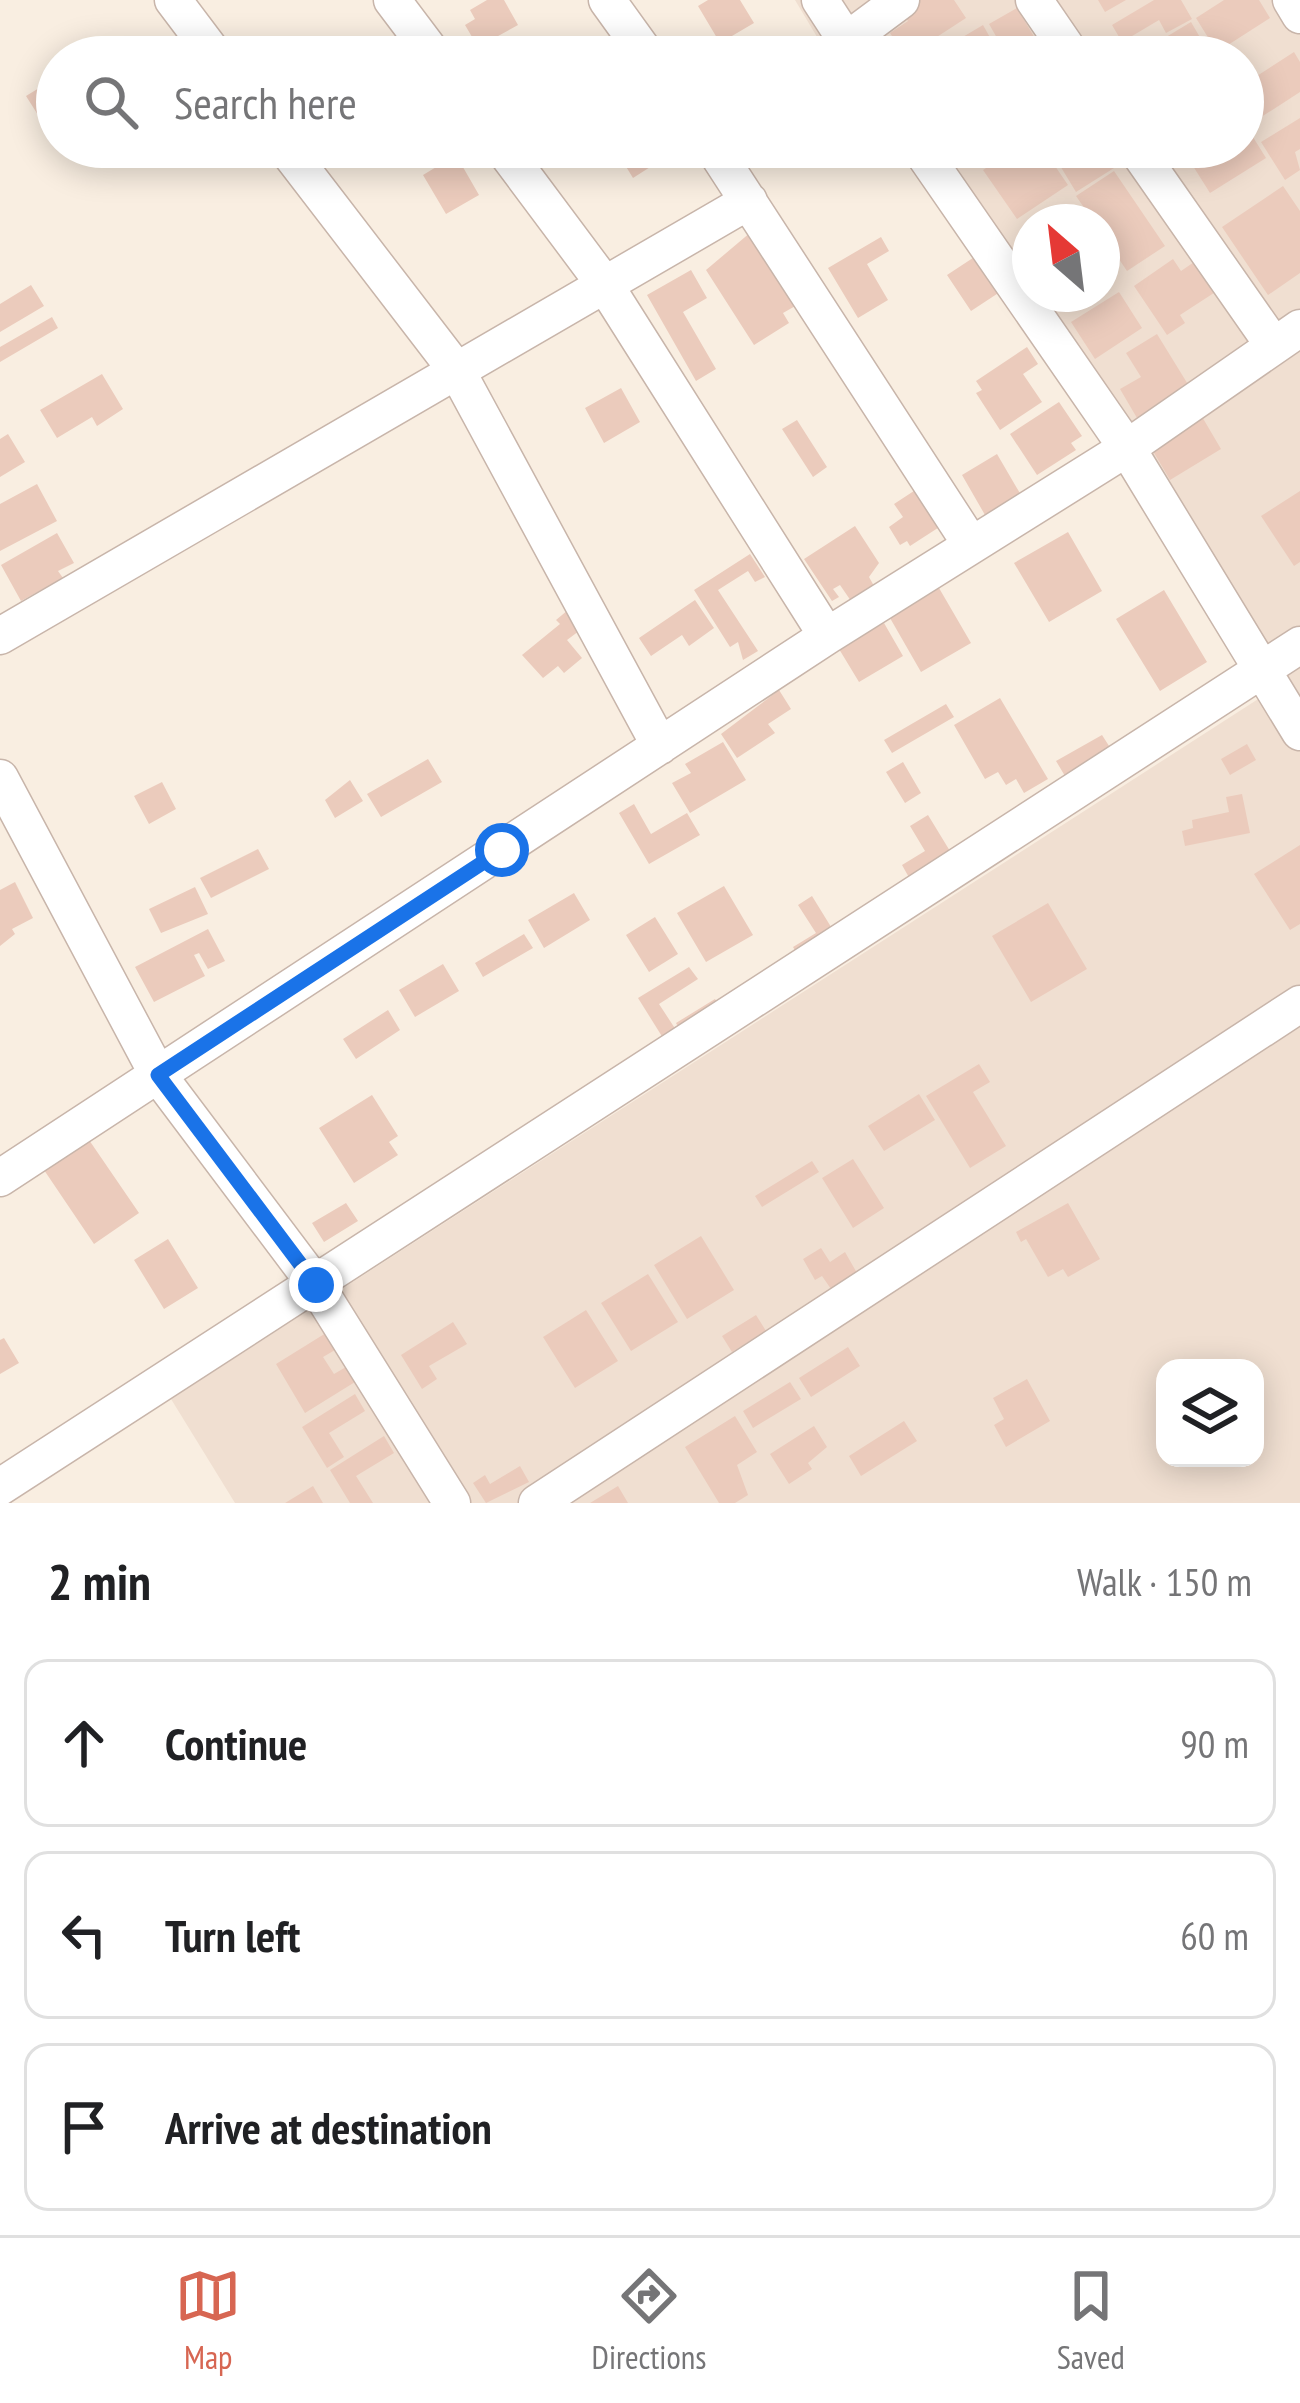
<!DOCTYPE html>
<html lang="en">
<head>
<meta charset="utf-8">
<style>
	:root { --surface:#fff; --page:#f2f2f2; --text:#202124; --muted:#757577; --line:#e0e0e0; --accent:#d76652 }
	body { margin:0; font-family:"PT Sans Narrow",sans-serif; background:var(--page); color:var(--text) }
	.controls { position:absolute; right:36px; bottom:36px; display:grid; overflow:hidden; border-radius:24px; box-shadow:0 6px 30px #0003 }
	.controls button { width:108px; height:108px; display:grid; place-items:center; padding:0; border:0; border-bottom:3px solid var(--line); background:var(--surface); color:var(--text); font:60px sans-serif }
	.compass { position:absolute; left:1012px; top:204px; width:108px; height:108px; border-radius:50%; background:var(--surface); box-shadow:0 6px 30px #0003; rotate:332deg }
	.stop { position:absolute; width:36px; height:36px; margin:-27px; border:9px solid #1a73e8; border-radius:50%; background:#fff }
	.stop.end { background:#1a73e8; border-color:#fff; box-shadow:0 3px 12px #0008 }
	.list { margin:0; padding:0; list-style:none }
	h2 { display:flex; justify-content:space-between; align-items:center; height:156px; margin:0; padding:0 48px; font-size:51px }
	h2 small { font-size:39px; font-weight:400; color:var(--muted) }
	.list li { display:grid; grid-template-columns:78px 1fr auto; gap:36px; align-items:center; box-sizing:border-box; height:168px; margin:0 24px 24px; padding:0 24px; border:3px solid var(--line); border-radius:24px }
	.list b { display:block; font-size:45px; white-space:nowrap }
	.list em { font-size:39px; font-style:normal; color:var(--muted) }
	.icon { flex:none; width:66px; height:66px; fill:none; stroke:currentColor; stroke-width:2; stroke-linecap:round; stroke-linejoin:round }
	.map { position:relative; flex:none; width:1300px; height:1503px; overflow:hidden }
	.search { position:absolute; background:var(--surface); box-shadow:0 6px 30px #0003; left:36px; right:36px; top:36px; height:132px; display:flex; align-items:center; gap:30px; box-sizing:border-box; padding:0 42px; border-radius:66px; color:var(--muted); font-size:45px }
	.sheet { height:732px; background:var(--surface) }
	nav { display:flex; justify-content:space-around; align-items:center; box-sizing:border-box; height:168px; border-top:3px solid var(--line); background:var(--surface); font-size:33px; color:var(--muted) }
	nav a { display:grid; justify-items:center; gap:6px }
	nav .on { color:var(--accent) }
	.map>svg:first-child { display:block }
</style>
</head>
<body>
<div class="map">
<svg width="1300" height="1503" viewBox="0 0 1300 1503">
	<rect width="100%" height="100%" fill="#f9eee1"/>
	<path fill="#f0dfd1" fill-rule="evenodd" d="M795 0H1300V1503H235L171 1399 1266 694 924 147H1243V57H829ZM1030 222H1102V294H1030ZM1165 1368H1255V1458H1165Z"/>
	<path fill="#ebcbbc" d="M487 0H504L518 25 478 47 465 25 475 19 470 10Z
		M708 0H740L754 23 720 43 698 6Z
		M911 0H954L966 18 906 57 890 33 908 21 899 8Z
		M1098 0H1126L1105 12Z
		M1154 0H1181L1192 19 1166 33 1159 20 1122 42 1112 25Z
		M1224 0H1259L1270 18 1217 52 1196 18Z
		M1017 8 1039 45 1008 57 989 24Z
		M1191 22 1208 51 1198 57H1133Z
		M983 25 1001 57H929Z
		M1294 52 1300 62V92L1252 123 1243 109V85Z
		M57 77V119L45 126 26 96Z
		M1300 118V149L1295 152 1300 170 1285 180 1261 142Z
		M1243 121 1266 158 1210 193 1181 147H1243Z
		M403 147H435L411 161Z
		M614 147H649L658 162 633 178Z
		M1018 147H1042L1068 185 1017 219 983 170Z
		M1075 147H1127L1133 156 1076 192 1056 159Z
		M456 155 479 195 446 214 423 175Z
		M1114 171 1165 246 1127 271 1102 234V222H1094L1076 196Z
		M1283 186 1300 211V273L1268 295 1222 227Z
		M1057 209 1065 222H1038Z
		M751 232 797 305 783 313 789 323 754 345 706 270Z
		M881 237 889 251 867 264 888 300 858 318 828 268Z
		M982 252 1006 288 971 311 947 275Z
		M1200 258 1220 289 1180 315 1185 323 1167 335 1134 286 1173 259 1181 271Z
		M691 270 707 298 683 312 716 369 696 381 647 295Z
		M31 285 44 306 0 332V304Z
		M1119 292 1142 328 1095 359 1071 322Z
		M52 317 58 328 0 362V347Z
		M1157 334 1189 386 1137 418 1120 389 1141 377 1126 353Z
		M1027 347 1038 364 1023 374 1042 402 1000 430 976 393 982 390 976 381Z
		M102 374 123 409 97 426 92 417 57 438 40 410Z
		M621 388 640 422 604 443 585 408Z
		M1059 402 1082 436 1071 443 1076 450 1037 475 1010 434Z
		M1201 415 1221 449 1170 480 1150 446Z
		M797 420 827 467 813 477 782 429Z
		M8 434 25 462 0 477V439Z
		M997 454 1021 495 985 515 962 475Z
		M37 484 57 521 0 551V504Z
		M920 487 944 524 910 546 907 541 900 545 889 527 903 517 894 504Z
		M1300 491V562L1294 566 1261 516Z
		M855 526 879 563 869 577 874 586 851 601 840 585 833 589 839 597 832 601 804 559Z
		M1068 532 1102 591 1049 622 1014 563Z
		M57 533 74 563 58 571 63 578 21 601 1 565Z
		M750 554 765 577 755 582 748 571 718 590 758 651 743 660 738 642 730 647 694 590Z
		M939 588 971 643 921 672 890 618Z
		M1164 590 1207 662 1160 691 1116 619Z
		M695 600 714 628 689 646 682 635 651 656 639 638Z
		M568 610 583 628 567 640 582 658 564 673 558 666 543 678 522 655 560 624 556 620Z
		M884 623 903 656 859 682 839 649Z
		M779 690 791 709 768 724 775 733 737 758 721 734Z
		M1000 698 1048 779 1024 793 1016 779 1006 785 998 772 985 779 954 725Z
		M946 704 954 717 892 753 884 740Z
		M1102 735 1111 749 1065 776 1056 761Z
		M723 742 746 780 690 813 672 783 691 773 685 764Z
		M1247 744 1256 760 1230 775 1221 759Z
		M428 759 442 782 381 817 367 794Z
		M903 762 921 793 905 803 886 772Z
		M350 780 363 801 335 818 325 800Z
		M162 782 176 809 149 824 134 796Z
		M1242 794 1250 833 1185 846 1182 831 1193 828 1192 820 1229 812 1226 797Z
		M634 804 651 834 687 813 700 835 649 864 619 813Z
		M928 815 953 856 911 881 902 865 925 851 910 826Z
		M1300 845V924L1290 930 1254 874Z
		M258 849 269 869 211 898 200 878Z
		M15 882 33 918 12 929 15 934 0 946V890Z
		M724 886 753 935 706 962 677 913Z
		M195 887 208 914 161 933 149 909Z
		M574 893 590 920 544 948 528 920Z
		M812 896 836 935 799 957 793 947 816 933 798 905Z
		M1048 903 1087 969 1031 1002 992 936Z
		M655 917 678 954 649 972 626 935Z
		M208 929 225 961 208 969 199 953 194 955 205 976 154 1002 135 967Z
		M524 934 533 948 483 977 475 963Z
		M443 964 459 991 415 1017 399 990Z
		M689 967 698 979 659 1004 676 1030 663 1038 638 998Z
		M715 999 725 1014 685 1039 676 1023Z
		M388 1010 400 1030 356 1059 343 1039Z
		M979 1064 990 1082 973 1092 1006 1146 970 1168 926 1096Z
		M919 1094 935 1120 884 1151 868 1126Z
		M372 1095 398 1136 389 1142 398 1155 354 1183 319 1128Z
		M87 1137 139 1213 94 1244 42 1167Z
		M853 1159 884 1208 853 1228 822 1178Z
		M812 1161 819 1172 762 1207 755 1196Z
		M346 1203 358 1221 324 1242 312 1223Z
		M1068 1203 1100 1259 1068 1277 1063 1269 1048 1277 1026 1239 1021 1242 1016 1232Z
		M701 1236 734 1290 687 1319 654 1265Z
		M168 1239 198 1288 164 1309 134 1260Z
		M821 1248 830 1262 845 1252 857 1273 831 1289 822 1276 815 1280 803 1259Z
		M648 1274 678 1322 631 1351 601 1303Z
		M586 1310 618 1361 575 1388 543 1337Z
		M756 1315 766 1331 732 1352 722 1336Z
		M453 1322 467 1344 429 1366 437 1379 422 1389 401 1355Z
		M326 1333 335 1350 323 1357 334 1374 346 1367 355 1382 305 1413 276 1364Z
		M4 1338 19 1363 0 1374V1340Z
		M848 1347 860 1366 811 1397 799 1378Z
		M1027 1379 1050 1421 1006 1447 994 1425 1004 1419 993 1398Z
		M790 1382 801 1399 753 1428 743 1411Z
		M355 1394 365 1411 329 1433 344 1457 327 1468 302 1427Z
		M735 1416 757 1452 737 1465 748 1495 735 1503H719L685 1447Z
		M904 1421 917 1441 861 1476 849 1456Z
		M814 1426 827 1447 808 1463 812 1469 789 1484 770 1454Z
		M384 1436 394 1453 356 1476 373 1503H350L330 1470Z
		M520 1466 529 1482 486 1503 473 1483 485 1475 490 1484Z
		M313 1486 323 1503H285Z
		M618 1486 628 1503H590Z"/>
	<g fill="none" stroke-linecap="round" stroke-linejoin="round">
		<defs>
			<path id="minor" d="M173 0 216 57
				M392 0 435 57
				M607 0 648 57
				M820 0 857 57
				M1034 0 1073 57
				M1291 0 1300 15
				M846 41 901 0
				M285 147 457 371 660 746
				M502 147 605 285 827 636
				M713 147 970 543
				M919 147 1127 448 1300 732
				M1135 147 1274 346
				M0 636 749 201
				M0 778 158 1075 316 1285 452 1503
				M0 1178 827 636 1127 448 1300 328
				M0 1487 1300 645
				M537 1503 1300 1004"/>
		</defs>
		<use href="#minor" stroke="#c8b5aa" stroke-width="39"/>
		<use href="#minor" stroke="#fff" stroke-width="36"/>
	</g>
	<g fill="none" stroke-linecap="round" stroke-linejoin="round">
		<path stroke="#1a73e8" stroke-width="15" d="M316 1285 158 1075 502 850"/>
	</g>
</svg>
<div class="controls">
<button><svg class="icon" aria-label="layers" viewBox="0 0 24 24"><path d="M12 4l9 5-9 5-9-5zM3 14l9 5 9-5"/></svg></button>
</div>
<svg class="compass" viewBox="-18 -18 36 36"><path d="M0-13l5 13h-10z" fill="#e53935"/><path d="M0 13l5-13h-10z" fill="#757577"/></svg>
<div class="stop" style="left:502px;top:850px"></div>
<div class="stop end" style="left:316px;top:1285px"></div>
<div class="search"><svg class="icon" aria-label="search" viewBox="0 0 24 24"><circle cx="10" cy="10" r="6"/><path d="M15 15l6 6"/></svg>Search here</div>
</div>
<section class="sheet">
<h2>2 min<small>Walk · 150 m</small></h2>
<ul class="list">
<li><svg class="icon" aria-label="ahead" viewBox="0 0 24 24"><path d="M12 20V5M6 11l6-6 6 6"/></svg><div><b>Continue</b></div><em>90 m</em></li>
<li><svg class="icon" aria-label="left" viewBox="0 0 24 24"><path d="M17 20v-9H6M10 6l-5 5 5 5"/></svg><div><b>Turn left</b></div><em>60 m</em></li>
<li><svg class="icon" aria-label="arrive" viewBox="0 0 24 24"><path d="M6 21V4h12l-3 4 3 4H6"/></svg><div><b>Arrive at destination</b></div></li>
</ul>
</section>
<nav>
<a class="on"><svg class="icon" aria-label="map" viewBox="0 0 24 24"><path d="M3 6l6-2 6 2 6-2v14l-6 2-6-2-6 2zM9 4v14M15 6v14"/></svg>Map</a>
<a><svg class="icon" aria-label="directions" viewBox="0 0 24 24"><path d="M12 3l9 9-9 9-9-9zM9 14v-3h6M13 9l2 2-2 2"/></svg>Directions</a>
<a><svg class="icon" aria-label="saved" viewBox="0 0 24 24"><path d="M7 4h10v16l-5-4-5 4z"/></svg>Saved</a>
</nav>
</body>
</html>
